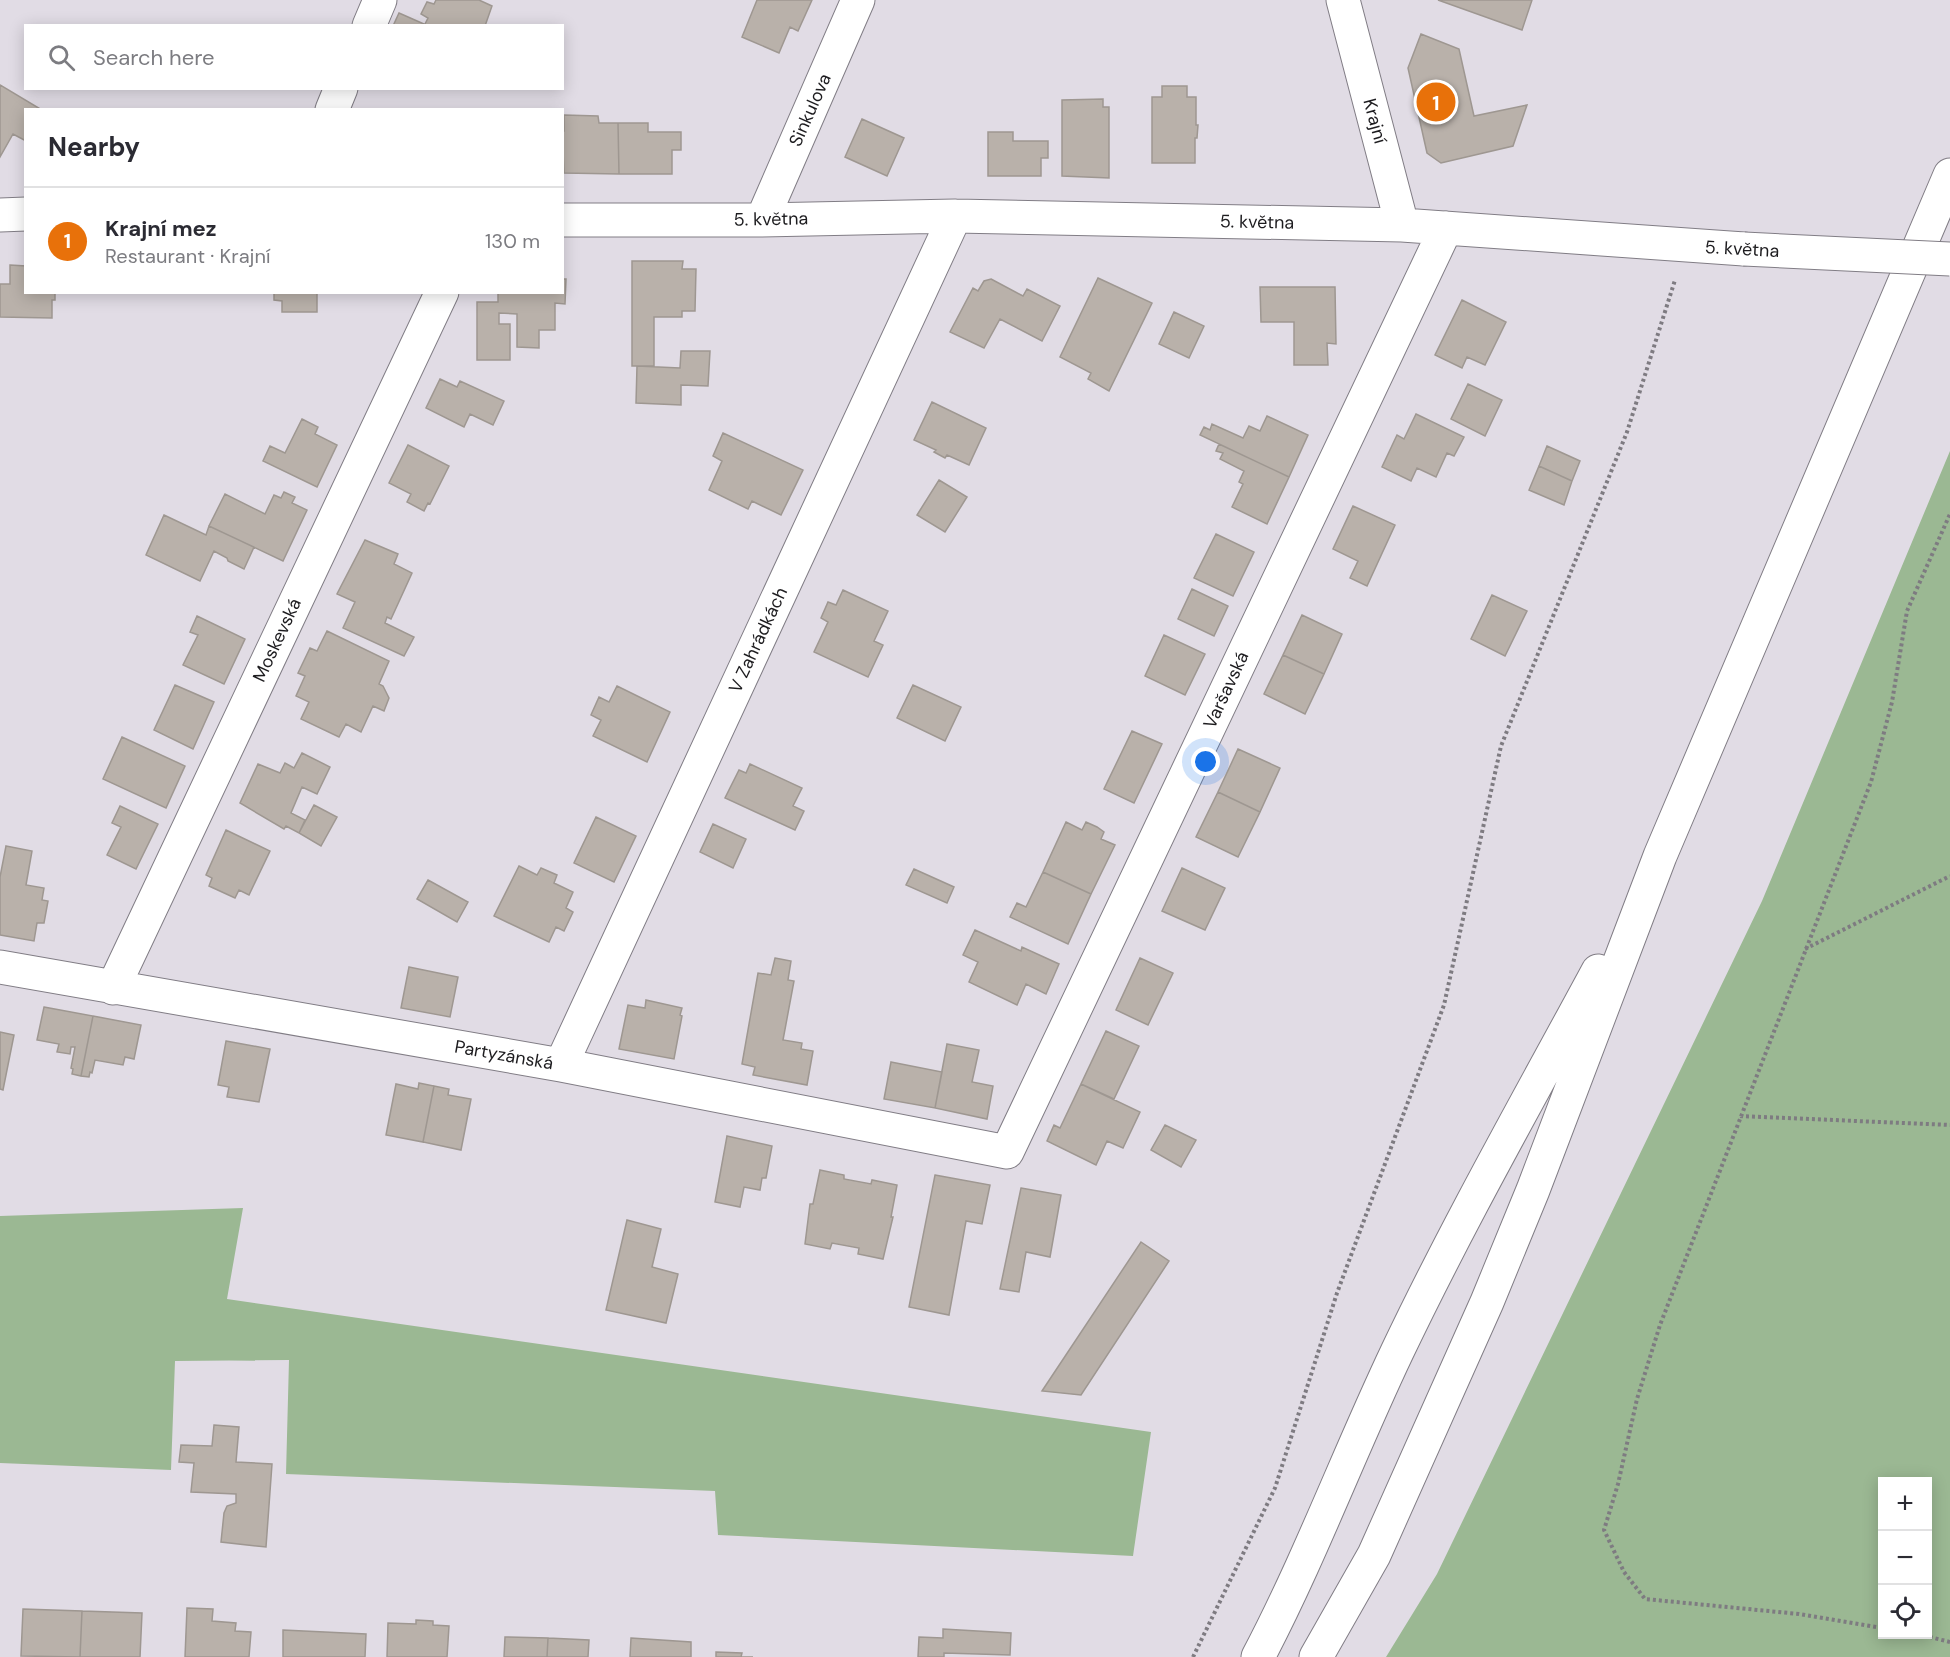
<!DOCTYPE html>
<html lang="en">
<head>
<meta charset="utf-8">
<style>
	:root { --surface:#fff; --page:#f7f7f7; --text:#2b2b33; --muted:#7c7c81; --line:#e1e1e2; --accent:#1a73e8 }
	body { margin:0; font-family:"DM Sans",sans-serif; background:var(--page); color:var(--text) }
	.controls { position:absolute; right:18px; bottom:18px; display:grid; overflow:hidden; border-radius:0px; box-shadow:0 3px 15px #0003 }
	.controls button { width:54px; height:54px; display:grid; place-items:center; padding:0; border:0; border-bottom:2px solid var(--line); background:var(--surface); color:var(--text); font:30px sans-serif }
	.you { position:absolute; left:1206px; top:762px; width:21px; height:21px; margin:-15px; border:4px solid #fff; border-radius:50%; background:#1a73e8; box-shadow:0 0 0 9px #1a73e833 }
	.badge { display:grid; place-items:center; width:39px; height:39px; border-radius:50%; background:var(--accent); color:#fff; font-size:20px; font-weight:700 }
	.pin { position:absolute; translate:-50% -50%; border:3px solid #fff; box-shadow:0 2px 6px #0006 }
	.list { margin:0; padding:0; list-style:none }
	h2 { display:flex; justify-content:space-between; align-items:center; height:78px; margin:0; padding:0 24px; font-size:26px }
	h2 small { font-size:20px; font-weight:400; color:var(--muted) }
	.list li { display:grid; grid-template-columns:39px 1fr auto; gap:18px; align-items:center; box-sizing:border-box; height:108px; padding:0 24px; border-top:2px solid var(--line) }
	.list b { display:block; font-size:22px; white-space:nowrap }
	.list p { margin:0; font-size:20px; white-space:nowrap; color:var(--muted) }
	.list em { font-size:20px; font-style:normal; color:var(--muted) }
	.icon { flex:none; width:33px; height:33px; fill:none; stroke:currentColor; stroke-width:2; stroke-linecap:round; stroke-linejoin:round }
	.map { position:relative; flex:none; width:1950px; height:1657px; overflow:hidden }
	.search { position:absolute; background:var(--surface); box-shadow:0 3px 15px #0003; left:24px; top:24px; width:540px; height:66px; display:flex; align-items:center; gap:15px; box-sizing:border-box; padding:0 21px; border-radius:0px; color:var(--muted); font-size:22px }
	.panel { position:absolute; background:var(--surface); box-shadow:0 3px 15px #0003; left:24px; top:108px; width:540px; height:186px; border-radius:0px }
	.map>svg:first-child { display:block }
</style>
</head>
<body>
<div class="map">
<svg width="1950" height="1657" viewBox="0 0 1950 1657">
	<rect width="100%" height="100%" fill="#e1dce5"/>
	<path fill="#9bb893" fill-rule="evenodd" d="M1950 451V1657H1386L1437 1574 1762 901ZM1882 1482H1928V1634H1882Z
		M243 1208 227 1299 1151 1432 1133 1556 718 1535 715 1491 286 1474 289 1360 175 1361 171 1470 0 1463V1216Z"/>
	<path fill="#b9b1aa" stroke="#9e9791" stroke-width="1.5" d="M436 0H479L492 6 485 26H424L428 18 421 14 427 2 434 4Z
		M757 0H812L798 31 790 27 779 53 742 37Z
		M1438 0H1532L1522 30Z
		M399 13 424 24V26H393Z
		M1421 34 1459 49 1474 116 1527 105 1513 146 1441 163 1427 153 1408 68Z
		M0 85 42 110H26V141L13 134 0 157Z
		M1162 86H1187V97H1196V125H1198L1197 138H1195V163H1152V97H1162Z
		M1103 99V107H1109V178L1062 176V100Z
		M564 115 598 116 599 123H618L619 174 564 173 562 131H564Z
		M862 119 904 138 887 176 845 157Z
		M618 123H648V132H681V150H672V174H619Z
		M988 132H1013V141H1048V158H1041V176H988Z
		M632 261H683L682 269H696L695 311H682V317H654V366H632Z
		M10 265 26 266V292H55V300H52V318L0 317V284H10Z
		M1098 278 1152 303 1109 391 1088 379 1091 373 1060 357Z
		M562 279H566L565 304 555 303V330H539V348L517 347V314L499 313V324H510V360H477V302H498V292H562Z
		M991 279 1023 296 1027 289 1060 306 1042 341 1000 319 984 348 950 332 973 288 978 291 984 281Z
		M1260 287H1335L1336 344 1327 343 1328 365H1294V322H1261Z
		M274 292H317V312H282V301L274 300Z
		M1462 300 1506 322 1485 365 1467 357 1462 368 1435 355Z
		M1174 312 1204 326 1189 358 1159 344Z
		M681 351H710L708 386 681 385V405L636 403 637 366 680 368Z
		M440 379 457 387 460 381 504 401 493 425 470 414 464 427 426 408Z
		M1468 384 1502 400 1485 436 1451 419Z
		M932 402 986 428 969 465 947 455 945 458 934 452 936 450 914 440Z
		M1416 414 1464 437 1454 456 1447 453 1436 477 1417 468 1411 481 1382 467 1397 435 1404 439Z
		M1267 416 1308 435 1289 477 1200 435 1204 427 1210 430 1212 424 1243 438 1249 426 1260 431Z
		M302 419 318 427 315 434 337 445 317 487 263 461 270 446 285 453Z
		M723 433 803 470 781 515 752 501 748 509 709 490 722 461 713 456Z
		M1219 444 1289 477 1267 524 1232 507 1243 484 1239 482 1244 471 1220 459 1223 453 1216 451Z
		M408 445 449 466 430 504 428 503 424 511 407 502 411 494 389 483Z
		M1547 446 1580 461 1572 481 1539 466Z
		M1539 466 1572 481 1564 505 1529 490Z
		M939 480 967 497 945 532 917 515Z
		M284 492 295 497 292 503 307 510 283 561 209 526 225 494 265 514 274 495 281 498Z
		M1353 506 1395 525 1367 586 1350 578 1358 561 1333 549Z
		M164 515 206 535 209 526 254 547 244 569 228 561 227 558 214 551 200 581 146 555Z
		M1216 534 1254 552 1233 596 1194 578Z
		M365 540 398 554 394 564 412 573 391 619 387 617 385 623 414 637 404 656 343 628 355 602 337 594Z
		M1192 589 1228 606 1214 636 1178 619Z
		M843 590 888 611 874 641 883 645 868 677 814 652 828 622 821 618 828 602 836 605Z
		M1492 595 1527 611 1505 656 1471 639Z
		M1302 615 1342 634 1324 674 1283 655Z
		M197 616 245 639 224 684 183 665 198 635 190 632Z
		M327 631 389 661 379 684 383 686 389 698 384 711 373 706 361 732 346 724 339 737 301 719 309 702 296 696 305 676 298 673 310 648 317 651Z
		M1164 635 1205 654 1185 695 1145 676Z
		M1283 655 1324 674 1305 714 1264 694Z
		M175 685 214 702 193 749 154 730Z
		M913 685 961 707 945 741 897 718Z
		M617 686 670 712 647 762 593 736 601 720 591 715 599 697 609 702Z
		M1132 731 1162 744 1134 803 1104 789Z
		M122 737 185 766 166 808 103 779Z
		M1238 749 1280 768 1260 812 1218 792Z
		M302 753 330 767 317 794 302 787 291 813 305 820 299 833 286 826 284 829 240 803 258 764 280 773 285 763 294 768Z
		M750 764 802 788 793 806 804 811 795 830 725 798 739 770 746 773Z
		M1218 792 1260 812 1238 857 1196 837Z
		M314 805 337 817 321 846 299 833Z
		M120 806 158 824 136 869 107 855 121 827 112 823Z
		M596 817 636 836 614 882 574 863Z
		M1066 822 1082 830 1086 822 1097 827 1104 832 1101 839 1115 845 1091 894 1043 872Z
		M713 824 746 839 733 868 700 852Z
		M226 830 270 851 249 895 239 890 235 898 209 886 212 878 206 875Z
		M6 846 32 851 26 885 44 888 42 900 48 901 44 923H37L34 941 0 935V877Z
		M519 866 537 875 541 868 557 875 554 883 573 892 566 908 573 912 564 931 556 927 549 942 494 916Z
		M1182 868 1225 888 1205 930 1162 911Z
		M914 869 954 887 947 903 906 885Z
		M1043 872 1091 894 1068 944 1010 917 1017 903 1026 907Z
		M428 880 468 902 457 922 417 899Z
		M975 930 1021 951 1022 947 1059 964 1046 994 1026 984 1017 1005 969 982 978 962 963 955Z
		M775 958 791 961 788 980 794 981 783 1040 802 1043 801 1049 813 1051 807 1085 753 1075 755 1067 742 1064 758 973 771 975Z
		M1140 958 1173 973 1148 1025 1116 1010Z
		M409 967 458 977 450 1017 401 1008Z
		M646 1000 682 1008 680 1015 682 1016 674 1059 619 1049 628 1005 645 1008Z
		M44 1007 93 1016 81 1076 72 1074 73 1069 71 1068 75 1047H71L70 1054 57 1052 59 1044 37 1040Z
		M93 1016 141 1025 134 1059 125 1057 123 1065 95 1060 92 1073 90 1072 89 1077 81 1076Z
		M1106 1031 1139 1046 1114 1099 1081 1084Z
		M0 1032 14 1035 3 1090 0 1089Z
		M226 1041 270 1049 259 1102 227 1097 229 1087 218 1085Z
		M947 1044 979 1050 972 1082 993 1086 987 1119 935 1108Z
		M891 1062 942 1072 935 1108 884 1099Z
		M419 1083 434 1086 423 1142 386 1135 396 1084 418 1089Z
		M1081 1084 1140 1112 1123 1148 1107 1141 1096 1165 1047 1141 1054 1125 1060 1128Z
		M434 1086 449 1089 448 1095 471 1099 461 1150 423 1142Z
		M1165 1125 1196 1140 1181 1167 1151 1150Z
		M727 1136 772 1146 766 1178H762L760 1190 744 1187 740 1207 715 1202Z
		M820 1170 844 1175V1179L871 1184 872 1180 897 1185 891 1217H893L883 1259 858 1254 859 1248 832 1243 830 1249 805 1244 810 1204H813Z
		M935 1175 990 1185 982 1224 966 1221 949 1315 909 1307Z
		M1021 1188 1061 1195 1050 1257 1026 1252 1019 1292 1000 1289Z
		M627 1220 661 1229 652 1267 678 1274 666 1323 606 1310Z
		M1141 1242 1169 1261 1081 1395 1042 1391Z
		M214 1425 239 1427 236 1462 272 1464 266 1547 221 1542 224 1513 227 1506 236 1503V1494L191 1492 194 1463 179 1462 181 1445 212 1446Z
		M187 1608 213 1609 212 1621 236 1623 235 1631 251 1632 249 1657H185Z
		M23 1609 82 1611 80 1657 21 1656Z
		M82 1611 142 1613 140 1657H80Z
		M416 1620 433 1621V1625L449 1626 447 1657H387L388 1623 416 1624Z
		M943 1629 1011 1633 1010 1655 944 1653V1657H918L919 1637 943 1638Z
		M283 1630 366 1634 365 1657H283Z
		M505 1637 548 1638 547 1657H504Z
		M548 1638 589 1640 588 1657H547Z
		M631 1638 691 1642V1657H630Z
		M716 1652 742 1653 741 1657H753H716Z"/>
	<g fill="none" stroke-linecap="round" stroke-linejoin="round">
		<defs>
			<path id="minor" d="M1343 0 1402 225
				M369 26 380 0
				M332 110 341 88
				M0 215 26 214
				M562 220H762L955 216 1402 225 1744 249
				M762 220 858 0
				M0 967 561 1065 1007 1152 1446 228
				M113 988 442 292
				M561 1065 955 216"/>
			<path id="major" d="M1258 1657C1310 1558 1349 1453 1397 1352 1459 1222 1530 1097 1598 971
				M1316 1657 1374 1555 1487 1302 1533 1190 1660 856 1950 175"/>
		</defs>
		<use href="#minor" stroke="#817d85" stroke-width="35"/>
		<use href="#major" stroke="#817d85" stroke-width="35"/>
		<path stroke="#7e7b81" stroke-width="4" stroke-dasharray="3 3" stroke-linecap="butt" d="M1805 949 1950 876
			M1740 1116 1950 1125
			M1882 1628 1799 1614 1645 1599 1624 1572 1604 1530 1618 1484 1637 1399 1660 1325 1871 782 1892 702 1907 611 1950 514
			M1918 1634 1950 1642
			M1193 1657 1275 1488 1337 1293 1444 1005 1501 746 1627 432 1675 280"/>
		<use href="#minor" stroke="#fff" stroke-width="33"/>
		<use href="#major" stroke="#fff" stroke-width="33"/>
		<defs>
			<path id="minor-bridge" d="M1744 249 1950 259"/>
		</defs>
		<use href="#minor-bridge" stroke="#817d85" stroke-width="35" stroke-linecap="butt"/>
		<use href="#minor-bridge" stroke="#fff" stroke-width="33"/>
	</g>
	<g text-anchor="middle" dominant-baseline="central" stroke-width="4.5" stroke-linejoin="round" paint-order="stroke">
		<g font-size="18" fill="#1d1c1f" stroke="#fff">
			<text transform="translate(810 110) rotate(-66)">Sinkulova</text>
			<text transform="translate(1375 121) rotate(75)">Krajní</text>
			<text transform="translate(771 219) rotate(-1)">5. května</text>
			<text transform="translate(1257 222) rotate(1)">5. května</text>
			<text transform="translate(1742 249) rotate(3)">5. května</text>
			<text transform="translate(277 640) rotate(-65)">Moskevská</text>
			<text transform="translate(758 640) rotate(-65)">V Zahrádkách</text>
			<text transform="translate(1226 690) rotate(-65)">Varšavská</text>
			<text transform="translate(504 1055) rotate(10)">Partyzánská</text>
		</g>
	</g>
</svg>
<div class="controls">
<button>+</button>
<button>−</button>
<button><svg class="icon" aria-label="locate" viewBox="0 0 24 24"><circle cx="12" cy="12" r="6"/><path d="M12 2v4M12 18v4M2 12h4M18 12h4"/></svg></button>
</div>
<div class="you"></div>
<div class="pin badge" style="left:1436px;top:102px;background:#e8710a">1</div>
<div class="search"><svg class="icon" aria-label="search" viewBox="0 0 24 24"><circle cx="10" cy="10" r="6"/><path d="M15 15l6 6"/></svg>Search here</div>
<section class="panel">
<h2>Nearby<small></small></h2>
<ul class="list">
<li><span class="badge" style="background:#e8710a">1</span><div><b>Krajní mez</b><p>Restaurant · Krajní</p></div><em>130 m</em></li>
</ul>
</section>
</div>
</body>
</html>
